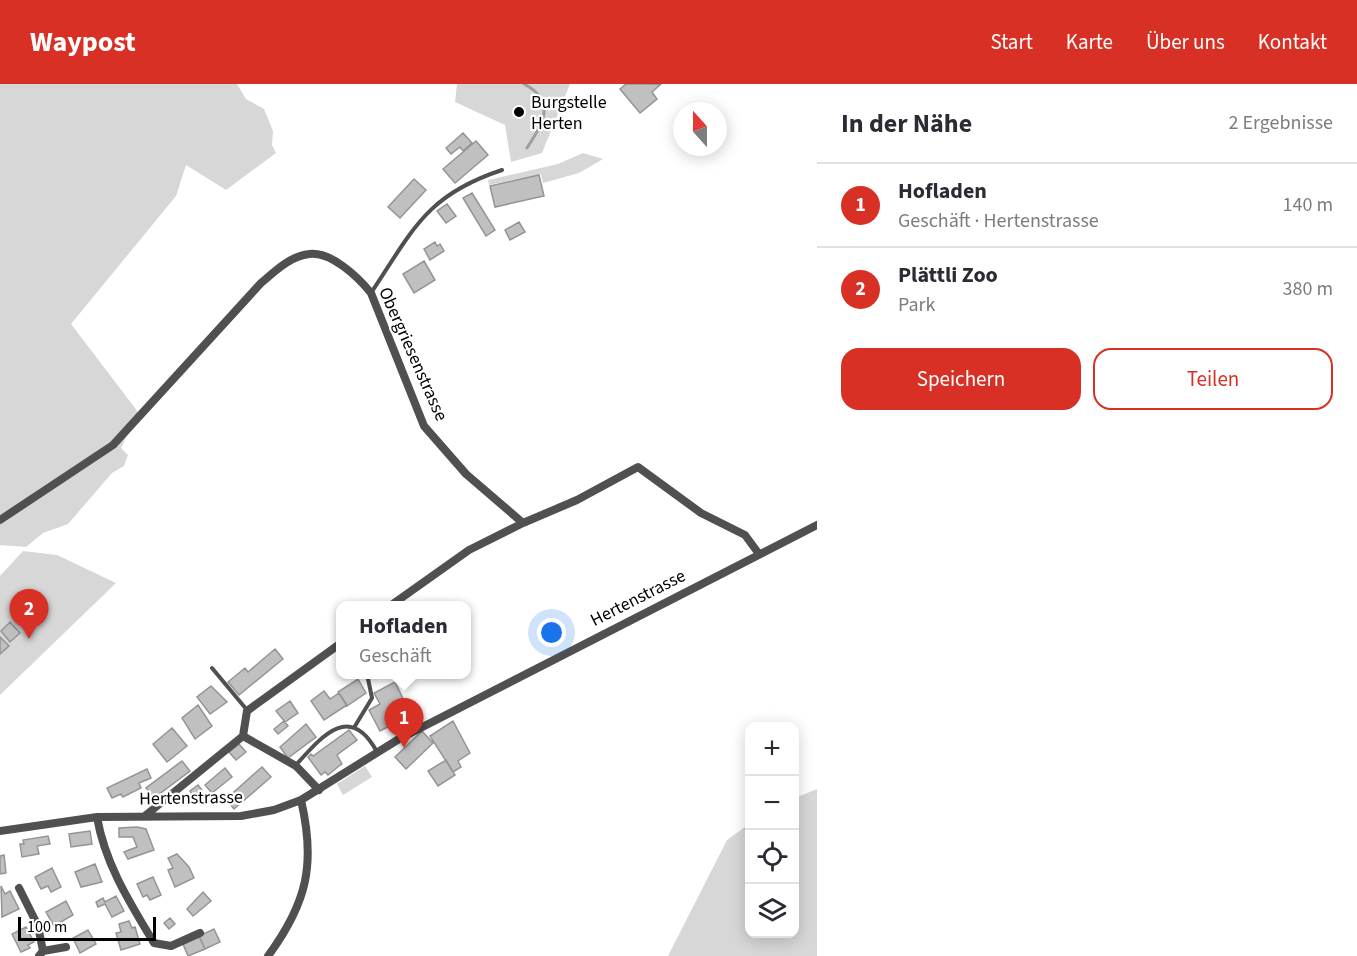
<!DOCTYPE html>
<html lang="de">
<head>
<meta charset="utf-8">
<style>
	:root { --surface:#fff; --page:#f7f7f7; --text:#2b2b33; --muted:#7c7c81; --line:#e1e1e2; --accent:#d93025 }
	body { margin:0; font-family:"Source Sans 3",sans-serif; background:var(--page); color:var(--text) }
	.controls { position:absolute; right:18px; bottom:18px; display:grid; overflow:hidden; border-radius:12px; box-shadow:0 3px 15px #0003 }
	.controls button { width:54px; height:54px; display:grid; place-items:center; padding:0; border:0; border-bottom:2px solid var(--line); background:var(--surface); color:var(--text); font:30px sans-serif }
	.compass { position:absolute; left:673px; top:18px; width:54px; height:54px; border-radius:50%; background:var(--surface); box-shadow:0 3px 15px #0003; rotate:339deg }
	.scale { position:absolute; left:18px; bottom:15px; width:138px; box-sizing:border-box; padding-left:6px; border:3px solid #000; border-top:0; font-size:16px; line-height:21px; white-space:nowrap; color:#000; -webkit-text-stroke:4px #fff; paint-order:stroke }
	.you { position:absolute; left:552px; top:549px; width:21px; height:21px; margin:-15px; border:4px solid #fff; border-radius:50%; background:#1a73e8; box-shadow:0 0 0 9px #1a73e833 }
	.badge { display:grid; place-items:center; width:39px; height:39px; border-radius:50%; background:var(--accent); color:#fff; font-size:20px; font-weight:700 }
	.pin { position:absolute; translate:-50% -50px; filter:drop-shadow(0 2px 3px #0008) }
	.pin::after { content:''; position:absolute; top:32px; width:21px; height:18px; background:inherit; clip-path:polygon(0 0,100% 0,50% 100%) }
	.popup { position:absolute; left:336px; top:517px; width:135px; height:78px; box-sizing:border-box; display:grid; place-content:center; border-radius:12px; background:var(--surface); filter:drop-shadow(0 2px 4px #0005); font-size:20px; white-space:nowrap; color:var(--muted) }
	.popup b { font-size:22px; color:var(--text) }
	.popup::after { content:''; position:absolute; left:50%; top:100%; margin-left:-12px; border:12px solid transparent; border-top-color:var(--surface) }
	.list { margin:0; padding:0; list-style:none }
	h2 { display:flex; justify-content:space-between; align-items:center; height:78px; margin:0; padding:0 24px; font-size:26px }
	h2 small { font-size:20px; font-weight:400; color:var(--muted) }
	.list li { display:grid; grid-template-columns:39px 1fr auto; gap:18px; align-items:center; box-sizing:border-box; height:84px; padding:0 24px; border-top:2px solid var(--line) }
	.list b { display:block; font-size:22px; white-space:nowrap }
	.list p { margin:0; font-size:20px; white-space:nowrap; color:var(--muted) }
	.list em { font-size:20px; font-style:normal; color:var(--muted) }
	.actions { display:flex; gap:12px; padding:18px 24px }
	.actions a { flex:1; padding:14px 0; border:2px solid var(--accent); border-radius:18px; text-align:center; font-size:21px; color:var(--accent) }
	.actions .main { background:var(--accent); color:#fff }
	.icon { flex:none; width:33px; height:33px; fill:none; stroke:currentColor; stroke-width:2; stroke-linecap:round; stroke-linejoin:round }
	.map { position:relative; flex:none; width:817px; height:872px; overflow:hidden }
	header { display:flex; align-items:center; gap:36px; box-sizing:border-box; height:84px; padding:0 30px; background:var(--accent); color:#fff }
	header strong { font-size:28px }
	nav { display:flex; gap:33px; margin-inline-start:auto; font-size:21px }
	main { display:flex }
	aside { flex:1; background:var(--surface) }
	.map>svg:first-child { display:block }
</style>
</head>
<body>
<header>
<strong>Waypost</strong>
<nav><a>Start</a><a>Karte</a><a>Über uns</a><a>Kontakt</a></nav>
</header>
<main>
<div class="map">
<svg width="817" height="872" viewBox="0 0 817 872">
	<rect width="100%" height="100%" fill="#fff"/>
	<path fill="#d7d7d7" d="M0 0H237L246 15 264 25 273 47 272 61 276 69 226 106 186 81 176 112 71 240 138 328 121 364 128 371 124 382 112 389 68 440 43 449 26 463 0 461Z
		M457 0H570L542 69 511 78 505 41 455 18Z
		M583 69 603 75 579 89 543 99 541 90 489 101 488 96 558 80Z
		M23 467 57 471 116 499 0 611V492Z
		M365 682 372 693 343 711 337 700Z
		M817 705V872H668L727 756 749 740 750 850H794L795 714Z"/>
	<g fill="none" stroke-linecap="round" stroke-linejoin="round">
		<path stroke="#9e9e9e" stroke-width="3" d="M524 0C558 18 542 40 527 64"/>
	</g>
	<path fill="#c0c0c0" stroke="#949494" stroke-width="1.5" d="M626 0H661L652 8 657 15 640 29 620 5Z
		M463 49 472 59 463 67 460 63 451 70 446 64Z
		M476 57 488 71 455 99 443 85Z
		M539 91 544 112 495 123 490 102Z
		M414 95 426 106 400 134 388 123Z
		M472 109 495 146 486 152 463 114Z
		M447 120 456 132 446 139 437 127Z
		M519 138 525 148 510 156 505 146Z
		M435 158 437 162 440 160 444 167 430 176 424 165Z
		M424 177 435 196 414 209 403 190Z
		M28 522 32 527 25 534 21 529Z
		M10 538 20 549 10 558 1 547Z
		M0 553 9 562 0 570Z
		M275 565 283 575 239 611 228 598 245 584 248 588Z
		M392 590H407L408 592 396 598Z
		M358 595 366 609 347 622 338 608Z
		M395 598 411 631 380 647 369 626 380 620 374 609Z
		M211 602 227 618 210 630 197 613Z
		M324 607 330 615 339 609 347 621 324 636 311 617Z
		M290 617 298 629 285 638 276 627Z
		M198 621 212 642 195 655 182 634Z
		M284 637 288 642 278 650 274 645Z
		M453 637 470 669 458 677 461 683 453 688 430 652Z
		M306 640 316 653 288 674 280 663Z
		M172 644 187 662 167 678 153 660Z
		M349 646 357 656 337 671 342 680 339 682 328 691 325 688 321 691 308 673 311 670 313 672Z
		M422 647 433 659 406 685 395 673Z
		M239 660 246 668 236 676 229 668Z
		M446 676 455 691 438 702 428 687Z
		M182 677 190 687 154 714 146 704Z
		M262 683 271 693 234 725 226 715Z
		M225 684 232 693 212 709 205 701Z
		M147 685 151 694 139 699 141 704 123 713 121 710 112 714 107 704Z
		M198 701 202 706 193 712 190 707Z
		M137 743 146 745 154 766 128 775 124 768 137 763 133 753H119V744Z
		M90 747 92 760 71 763 69 750Z
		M48 752 50 760 37 762 39 770 22 773 20 760H24L23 756Z
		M177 770 189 783 194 794 175 803 168 786 173 784 168 774Z
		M4 771 6 789 0 790V772Z
		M95 780 102 798 81 803 75 788Z
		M52 784 61 803 51 808 48 802 41 805 35 793Z
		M153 793 161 811 150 816 147 811 143 813 137 800Z
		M1 802 5 810 10 807 19 825 2 833Z
		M203 808 211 817 193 832 187 825Z
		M116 812 124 827 112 833 105 820 98 823 96 818 103 814 105 818Z
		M66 817 73 831 54 842 46 828Z
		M170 834 175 840 169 845 164 839Z
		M129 837 132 844 135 843 140 860 121 866 116 849 121 848 119 840Z
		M26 843 34 858 28 861 30 864 21 868 12 850Z
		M214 845 220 858 205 865 199 852Z
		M88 846 96 860 80 869 73 854Z
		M199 852 205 865 188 872 183 860Z"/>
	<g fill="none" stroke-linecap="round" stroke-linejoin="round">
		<path stroke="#505050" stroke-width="4" d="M371 209C413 146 426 111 502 86
			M212 584 247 626
			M355 642 372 614 367 590
			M296 681C322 652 350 618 377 668"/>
		<path stroke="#505050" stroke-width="8" d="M0 436 113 361 261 199C274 188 290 172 309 170 331 167 358 193 371 209L424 342 466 390 523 439 577 416 638 383 701 429 745 451 759 470
			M390 522 469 466 523 439
			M243 652 296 682 319 706
			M146 731 243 652 247 627 341 559
			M97 733C105 780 130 819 154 859L171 862 200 849
			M0 747 97 733 241 732 274 726 301 716 399 655 817 441
			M19 804 38 842 43 867 39 872
			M43 867 66 863
			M268 872C307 819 316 780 301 716"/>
	</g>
	<circle fill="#000" stroke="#fff" stroke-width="2" cx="519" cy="28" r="6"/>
	<g text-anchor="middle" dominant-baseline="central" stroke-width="4.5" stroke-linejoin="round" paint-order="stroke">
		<g font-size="18" fill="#000" stroke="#fff" text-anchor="start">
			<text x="531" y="18">Burgstelle<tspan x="531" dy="21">Herten</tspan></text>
		</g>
		<g font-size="18" fill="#000" stroke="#fff">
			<text transform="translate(413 270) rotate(66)">Obergriesenstrasse</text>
			<text transform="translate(638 514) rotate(-27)">Hertenstrasse</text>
			<text transform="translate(191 714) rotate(-1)">Hertenstrasse</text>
		</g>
	</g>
</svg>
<div class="controls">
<button>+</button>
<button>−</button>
<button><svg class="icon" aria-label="locate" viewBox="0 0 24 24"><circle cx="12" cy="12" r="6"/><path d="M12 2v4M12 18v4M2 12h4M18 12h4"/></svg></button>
<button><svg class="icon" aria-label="layers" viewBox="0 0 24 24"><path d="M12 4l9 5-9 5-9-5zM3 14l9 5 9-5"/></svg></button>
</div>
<svg class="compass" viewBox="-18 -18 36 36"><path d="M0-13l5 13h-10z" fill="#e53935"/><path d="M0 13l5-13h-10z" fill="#7c7c81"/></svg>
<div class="scale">100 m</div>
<div class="you"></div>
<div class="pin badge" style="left:404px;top:664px">1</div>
<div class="popup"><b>Hofladen</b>Geschäft</div>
<div class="pin badge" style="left:29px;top:555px">2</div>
</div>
<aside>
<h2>In der Nähe<small>2 Ergebnisse</small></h2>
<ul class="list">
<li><span class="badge">1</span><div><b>Hofladen</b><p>Geschäft · Hertenstrasse</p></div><em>140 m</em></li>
<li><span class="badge">2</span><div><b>Plättli Zoo</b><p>Park</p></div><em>380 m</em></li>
</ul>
<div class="actions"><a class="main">Speichern</a><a>Teilen</a></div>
</aside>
</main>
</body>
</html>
